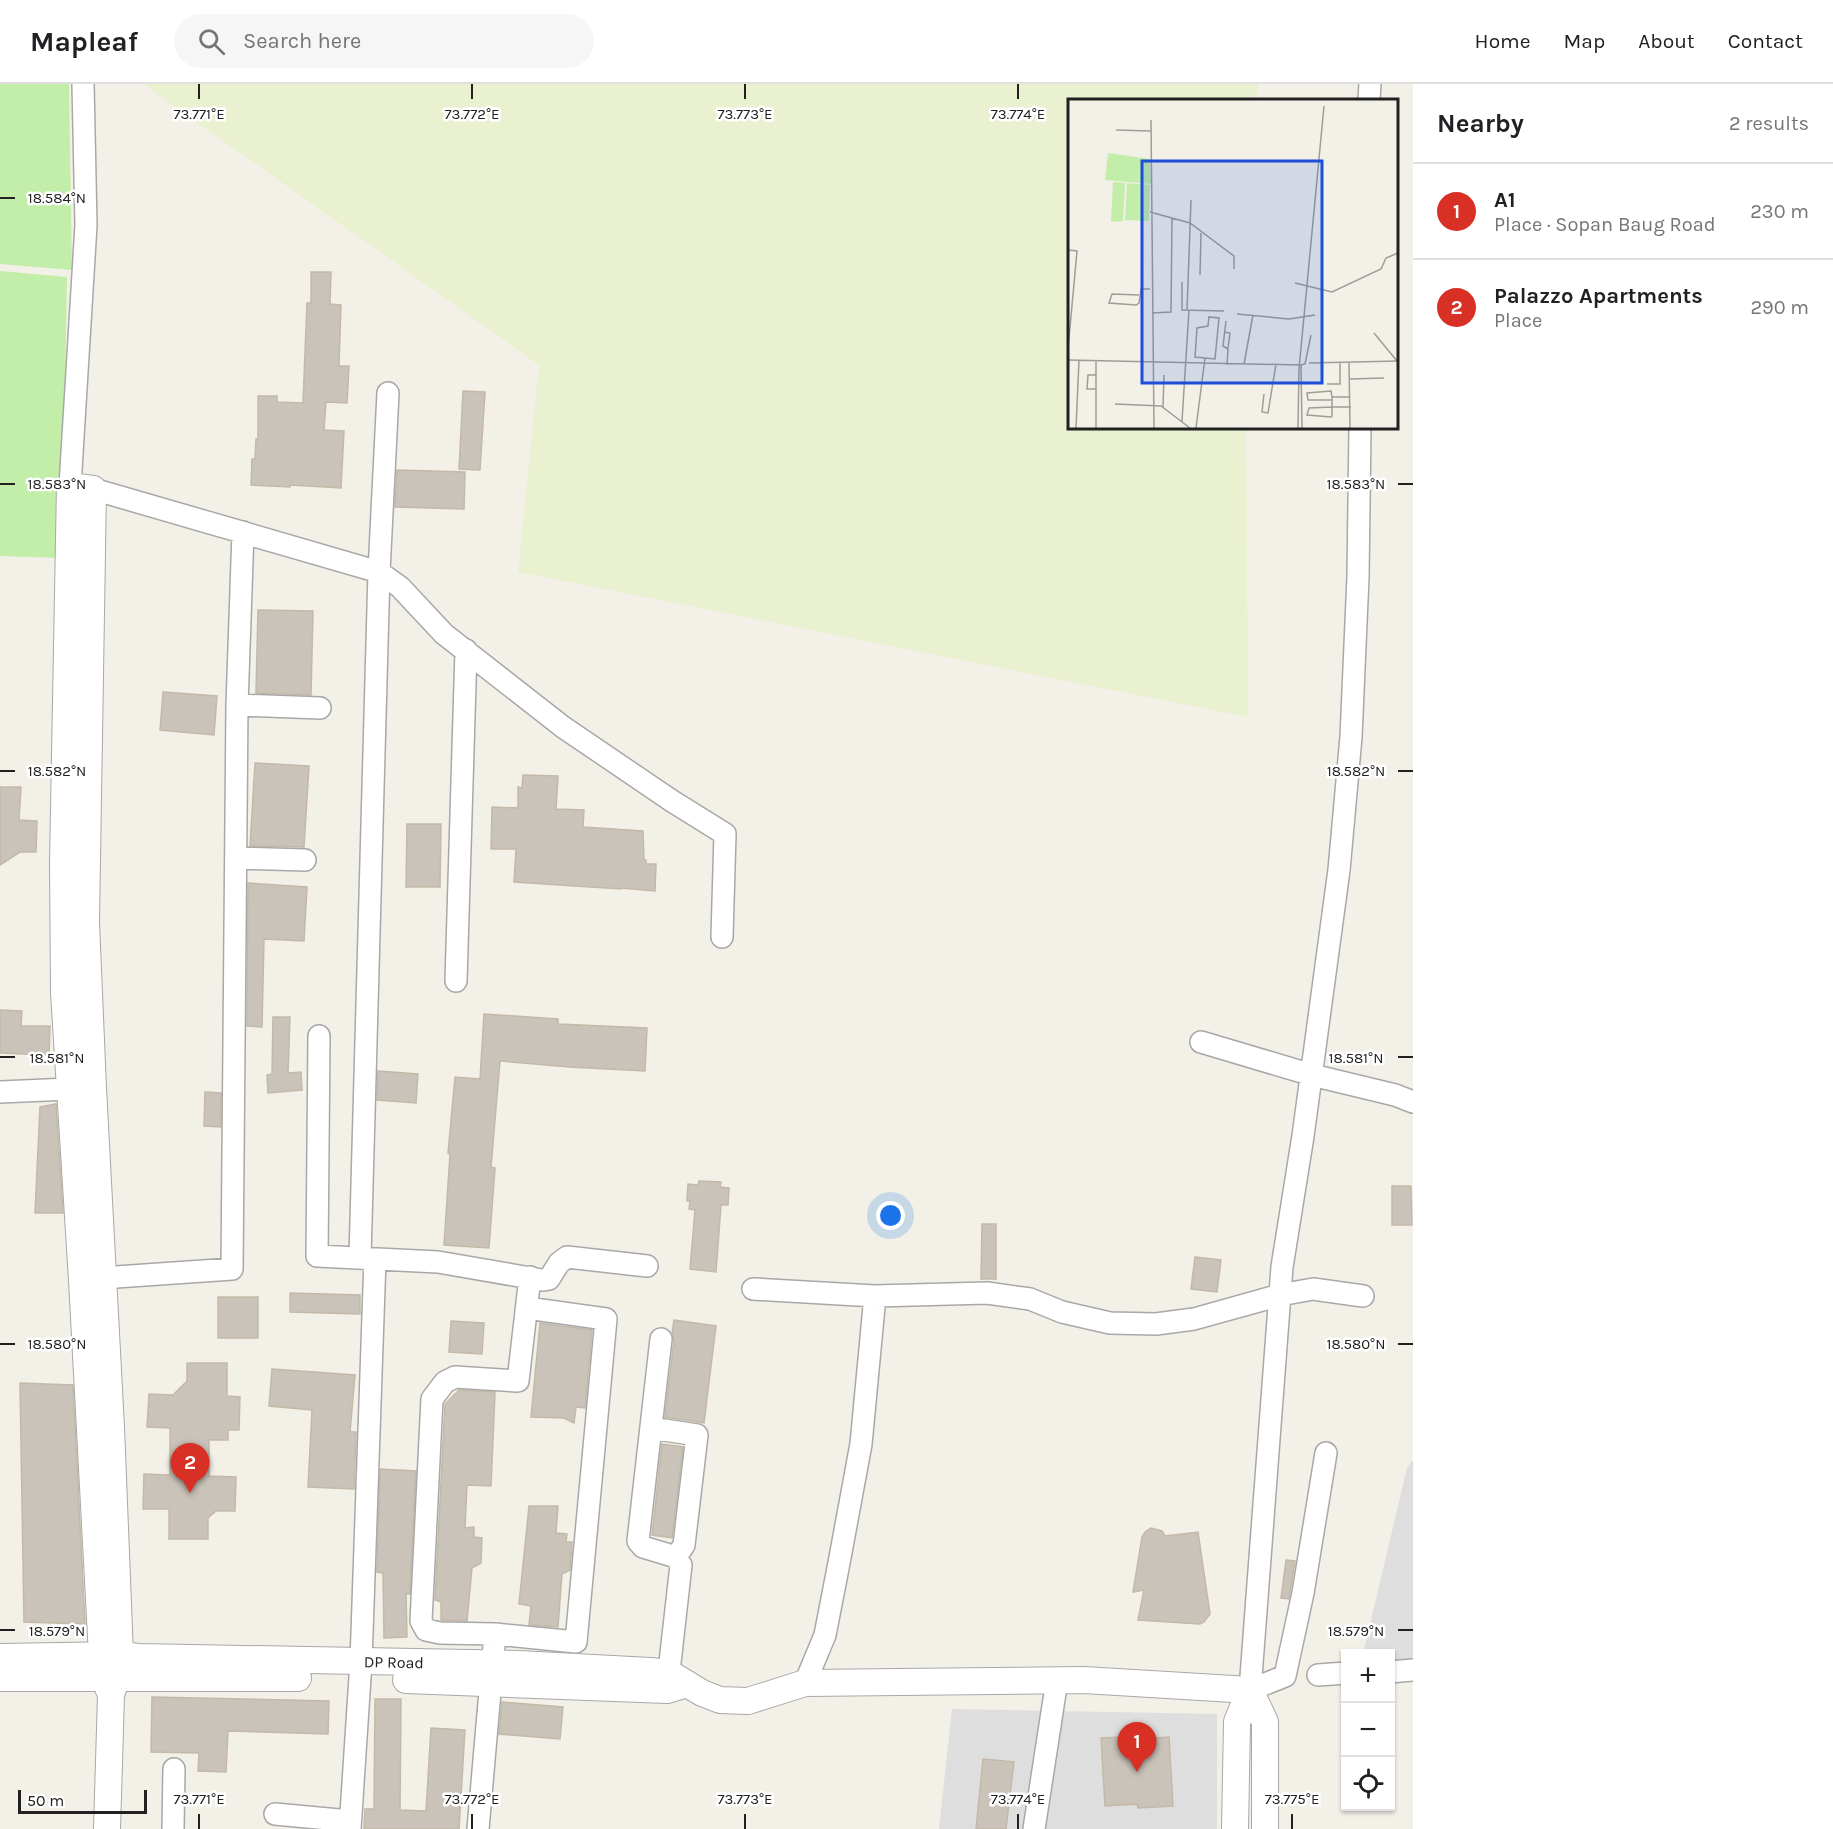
<!DOCTYPE html>
<html lang="en">
<head>
<meta charset="utf-8">
<style>
	:root { --surface:#fff; --page:#f6f6f6; --text:#202124; --muted:#757577; --line:#e0e0e0; --accent:#d93025 }
	body { margin:0; font-family:Karla,sans-serif; background:var(--page); color:var(--text) }
	.controls { position:absolute; right:18px; bottom:18px; display:grid; overflow:hidden; border-radius:0px; box-shadow:0 2px 4px #0004 }
	.controls button { width:54px; height:54px; display:grid; place-items:center; padding:0; border:0; border-bottom:2px solid var(--line); background:var(--surface); color:var(--text); font:30px sans-serif }
	.scale { position:absolute; left:18px; bottom:15px; width:129px; box-sizing:border-box; padding-left:6px; border:3px solid #212121; border-top:0; font-size:16px; line-height:21px; white-space:nowrap; color:#212121; -webkit-text-stroke:4px #fff; paint-order:stroke }
	.you { position:absolute; left:891px; top:1132px; width:21px; height:21px; margin:-15px; border:4px solid #fff; border-radius:50%; background:#1a73e8; box-shadow:0 0 0 9px #1a73e833 }
	.badge { display:grid; place-items:center; width:39px; height:39px; border-radius:50%; background:var(--accent); color:#fff; font-size:20px; font-weight:700 }
	.pin { position:absolute; translate:-50% -50px; filter:drop-shadow(0 2px 3px #0008) }
	.pin::after { content:''; position:absolute; top:32px; width:21px; height:18px; background:inherit; clip-path:polygon(0 0,100% 0,50% 100%) }
	.list { margin:0; padding:0; list-style:none }
	h2 { display:flex; justify-content:space-between; align-items:center; height:78px; margin:0; padding:0 24px; font-size:26px }
	h2 small { font-size:20px; font-weight:400; color:var(--muted) }
	.list li { display:grid; grid-template-columns:39px 1fr auto; gap:18px; align-items:center; box-sizing:border-box; height:96px; padding:0 24px; border-top:2px solid var(--line) }
	.list b { display:block; font-size:22px; white-space:nowrap }
	.list p { margin:0; font-size:20px; white-space:nowrap; color:var(--muted) }
	.list em { font-size:20px; font-style:normal; color:var(--muted) }
	.icon { flex:none; width:33px; height:33px; fill:none; stroke:currentColor; stroke-width:2; stroke-linecap:round; stroke-linejoin:round }
	.map { position:relative; flex:none; width:1413px; height:1745px; overflow:hidden }
	header { display:flex; align-items:center; gap:36px; box-sizing:border-box; height:84px; padding:0 30px; background:var(--surface); border-bottom:2px solid var(--line) }
	header strong { font-size:28px }
	nav { display:flex; gap:33px; margin-inline-start:auto; font-size:21px }
	.search { width:420px; height:54px; background:var(--page); display:flex; align-items:center; gap:15px; box-sizing:border-box; padding:0 21px; border-radius:33px; color:var(--muted); font-size:22px }
	main { display:flex }
	aside { flex:1; background:var(--surface) }
	.map>svg:first-child { display:block }
</style>
</head>
<body>
<header>
<strong>Mapleaf</strong>
<div class="search"><svg class="icon" aria-label="search" viewBox="0 0 24 24"><circle cx="10" cy="10" r="6"/><path d="M15 15l6 6"/></svg>Search here</div>
<nav><a>Home</a><a>Map</a><a>About</a><a>Contact</a></nav>
</header>
<main>
<div class="map">
<svg width="1413" height="1745" viewBox="0 0 1413 1745">
	<rect width="100%" height="100%" fill="#f2f0e7"/>
	<path fill="#dfdede" d="M1413 1376V1578H1391L1390 1570H1363L1407 1384Z
		M952 1625 1217 1630V1745H939Z"/>
	<path fill="#eaf1d1" d="M143 0H1258L1257 16H1070V344H1246L1248 633 518 488 539 281Z"/>
	<path fill="#c2eeaa" d="M0 0H69L72 186 0 180Z
		M0 187 67 193 62 474 0 472Z"/>
	<path fill="#cac3b9" stroke="#c4b9a8" stroke-width="1.5" d="M311 188H331L330 220 341 221 339 282H349L347 319 326 318 324 346 344 347 341 404 290 401V403L251 401 252 375H255L256 355H258V312H277V318L303 319 307 219H311Z
		M463 307 485 308 480 386 459 385Z
		M397 386 465 388 464 425 395 423Z
		M258 526 313 527 311 611 256 609Z
		M163 608 217 612 214 651 160 646Z
		M255 679 309 682 304 763 250 762Z
		M523 691 558 692 556 725 584 726 583 743 643 747 644 776H646V780H656L655 807 621 804V805L514 798 516 765H491L492 723 518 724V703L522 704Z
		M0 703H21L19 736 37 737 36 768H20L0 781Z
		M407 740H441L440 803H406Z
		M248 799 307 803 304 857 264 855 262 943 247 942Z
		M0 926 22 927 21 942H50L49 971 0 969Z
		M484 930 558 935V940L647 944 645 987 569 983 500 977 491 1083 495 1084 489 1164 444 1161 450 1070 448 1069 455 993 480 995Z
		M273 933H290L288 989 301 988 302 1006 268 1009 267 991 272 990Z
		M378 987 418 990 416 1019 377 1016Z
		M205 1008 221 1009V1043L204 1042Z
		M56 1020 63 1129H35L40 1023Z
		M699 1097 721 1098 720 1103 729 1104 728 1121H721L716 1188 690 1185 695 1126 689 1125 690 1117H687L688 1100 698 1101Z
		M1392 1102H1411L1412 1141H1392Z
		M982 1140H996V1195H981Z
		M1195 1173 1221 1176 1217 1208 1191 1205Z
		M290 1209 360 1211V1230L290 1228Z
		M218 1213H258V1254H218Z
		M674 1236 716 1242 704 1339 665 1333 674 1256 672 1249Z
		M451 1237 484 1239 482 1270 449 1268Z
		M540 1239 592 1246 585 1324 576 1323 574 1339 564 1334 531 1333Z
		M187 1279H227V1312L240 1313 239 1346H228V1356H209V1392L236 1393 235 1427H216L208 1434V1455H169V1425H143L144 1390 170 1391V1344L147 1343 149 1310 173 1311 187 1297Z
		M272 1285 355 1291 350 1348H356L354 1405 308 1403 312 1326 269 1322Z
		M20 1299 73 1301 85 1540 24 1538Z
		M459 1306 495 1308 491 1402 467 1401 465 1444 474 1443V1453L482 1454 481 1479 472 1484 467 1537 441 1536V1518L435 1516 445 1320Z
		M662 1360 683 1363 672 1454 652 1451Z
		M380 1385 416 1387 410 1510H406L407 1553 384 1554 383 1489 377 1488Z
		M529 1422H558L556 1449 567 1450 566 1458H572L570 1486 562 1490 558 1543 529 1541 531 1522 519 1520Z
		M1151 1444 1162 1447 1165 1452 1198 1448 1210 1530 1204 1538 1200 1540 1138 1536 1144 1506 1133 1508 1142 1453 1145 1448Z
		M1286 1476 1295 1477 1289 1515 1281 1514Z
		M152 1613 329 1617 328 1650 228 1647 226 1688 198 1687 199 1669 151 1668Z
		M375 1615H401L400 1726 426 1727 431 1644 465 1646 459 1745H364L365 1725H374Z
		M502 1618 563 1623 560 1655 499 1650Z
		M1124 1653V1656L1169 1653 1173 1722 1138 1724 1137 1720 1105 1722 1101 1654Z
		M983 1675 1014 1678 1006 1745H976Z"/>
	<g fill="none" stroke-linecap="round" stroke-linejoin="round">
		<defs>
			<path id="minor" d="M1369 16 1370 0
				M70 402 86 141 83 0
				M93 405 379 488 400 503 444 550 563 643 672 717 725 750 722 853
				M237 621 320 624
				M236 774 305 776
				M456 897 466 566
				M319 952 317 1172 438 1178 542 1196 549 1195 559 1179 567 1173 647 1182
				M1201 958 1312 991 1395 1011 1413 1018
				M0 1008 69 1005
				M360 1174 379 488 388 309
				M87 1195 232 1185 237 621 243 448
				M753 1205 875 1212 987 1209 1030 1215 1062 1228 1110 1239 1156 1240 1194 1235 1280 1211 1313 1205 1363 1212
				M661 1255 638 1457 643 1463 676 1473 681 1481 667 1605
				M651 1344 697 1351 684 1461 676 1473
				M1326 1369 1303 1509 1285 1592 1250 1606 1282 1183 1303 1052 1339 786 1351 653 1358 493 1360 344
				M495 1550 440 1549 426 1546 421 1537 432 1315 445 1298 455 1293 518 1297 530 1193
				M1390 1588 1413 1586
				M1318 1591 1346 1589
				M805 1599 825 1551 839 1479 861 1360 875 1212
				M275 1730 350 1737
				M173 1745 174 1685
				M350 1745 361 1578 375 1175
				M478 1745 495 1550 576 1558 606 1235 527 1224
				M1034 1745 1057 1596"/>
			<g id="tertiary">
				<path id="s1" d="M0 1573 120 1571 139 1573 519 1580 650 1587 669 1589 702 1609 720 1616 748 1617 805 1599 1084 1596 1250 1606"/>
				<path d="M0 1594H298"/>
				<path d="M406 1596 667 1606 687 1600"/>
				<path d="M1250 1606 1265 1638V1745"/>
				<path d="M107 1745 111 1611 117 1593 120 1571 111 1343 93 1004 86 838 93 405 70 402 63 779 64 909 82 1196 102 1571 104 1594 111 1611"/>
				<path d="M1235 1745 1237 1638 1250 1606"/>
			</g>
		</defs>
		<use href="#minor" stroke="#a8a8a8" stroke-width="24"/>
		<use href="#tertiary" stroke="#a8a8a8" stroke-width="28"/>
		<use href="#minor" stroke="#fff" stroke-width="21"/>
		<use href="#tertiary" stroke="#fff" stroke-width="26"/>
	</g>
	<path fill="none" stroke="#212121" stroke-width="2" d="M199 0V15M472 0V15M745 0V15M1018 0V15M0 114H15M0 400H15M1398 400H1413M0 687H15M1398 687H1413M0 973H15M1398 973H1413M0 1260H15M1398 1260H1413M0 1546H15M1398 1546H1413M199 1730V1745M472 1730V1745M745 1730V1745M1018 1730V1745M1292 1730V1745"/>
	<g text-anchor="middle" dominant-baseline="central" stroke-width="5" stroke-linejoin="round" paint-order="stroke">
		<g font-size="16" fill="#212121" stroke="#fff">
			<text stroke="none"><textPath href="#s1" startOffset="394">DP Road</textPath></text>
		</g>
	</g>
	<g transform="translate(1068 15)">
		<rect width="330" height="330" fill="#f2f0e7"/>
		<path d="M40 54 82 60 83 85 37 81ZM45 83 57 84 55 122 43 123ZM59 84 82 86 81 122 57 121Z" fill="#c2eeaa"/>
		<path fill="none" stroke="#9e9d98" stroke-width="1.5" d="M83 21 86 329M48 31 83 32M82 113 122 124 166 157V170M0 151 9 152 0 250M132 176 133 134M114 183V211L156 212M227 184 264 193 313 170 318 159 330 154M71 196 44 195 41 204 68 206 71 204 73 190H82M119 211 123 101M84 214 103 213 104 119M169 215 221 220 247 216M158 222 155 247 160 250 159 266M156 233 162 234 160 249M306 234 329 262M137 259 127 258 129 229 140 227 141 217M0 261 233 266M28 262V329M281 263 282 329M241 264 330 262M176 265 185 216M233 266 234 329M233 266 237 265 243 236M28 276H20L19 290H28M282 280 316 279M259 285H272V264M196 295 194 313 200 314 208 265M264 298 263 292 239 294 240 301H264M282 298H264V317L263 318 239 316 241 309 264 308H283M47 305 93 307 122 329M95 308 96 276M114 322 121 211M8 329 11 261M128 329 137 259 147 260 151 219 141 218M230 329 231 270 256 7"/>
		<path fill="#1d4ed8" fill-opacity="0.15" stroke="#1d4ed8" stroke-width="3" d="M74 62H254V284H74Z"/>
		<rect width="330" height="330" fill="none" stroke="#212121" stroke-width="3"/>
	</g>
	<g font-size="15" text-anchor="middle" fill="#212121" stroke="#fff" stroke-width="5" stroke-linejoin="round" paint-order="stroke">
		<text x="199" y="35">73.771°E</text>
		<text x="472" y="35">73.772°E</text>
		<text x="745" y="35">73.773°E</text>
		<text x="1018" y="35">73.774°E</text>
		<text x="57" y="119">18.584°N</text>
		<text x="57" y="405">18.583°N</text>
		<text x="1356" y="405">18.583°N</text>
		<text x="57" y="692">18.582°N</text>
		<text x="1356" y="692">18.582°N</text>
		<text x="57" y="979">18.581°N</text>
		<text x="1356" y="979">18.581°N</text>
		<text x="57" y="1265">18.580°N</text>
		<text x="1356" y="1265">18.580°N</text>
		<text x="57" y="1552">18.579°N</text>
		<text x="1356" y="1552">18.579°N</text>
		<text x="199" y="1720">73.771°E</text>
		<text x="472" y="1720">73.772°E</text>
		<text x="745" y="1720">73.773°E</text>
		<text x="1018" y="1720">73.774°E</text>
		<text x="1292" y="1720">73.775°E</text>
	</g>
</svg>
<div class="controls">
<button>+</button>
<button>−</button>
<button><svg class="icon" aria-label="locate" viewBox="0 0 24 24"><circle cx="12" cy="12" r="6"/><path d="M12 2v4M12 18v4M2 12h4M18 12h4"/></svg></button>
</div>
<div class="scale">50 m</div>
<div class="you"></div>
<div class="pin badge" style="left:1137px;top:1688px">1</div>
<div class="pin badge" style="left:190px;top:1409px">2</div>
</div>
<aside>
<h2>Nearby<small>2 results</small></h2>
<ul class="list">
<li><span class="badge">1</span><div><b>A1</b><p>Place · Sopan Baug Road</p></div><em>230 m</em></li>
<li><span class="badge">2</span><div><b>Palazzo Apartments</b><p>Place</p></div><em>290 m</em></li>
</ul>
</aside>
</main>
</body>
</html>
